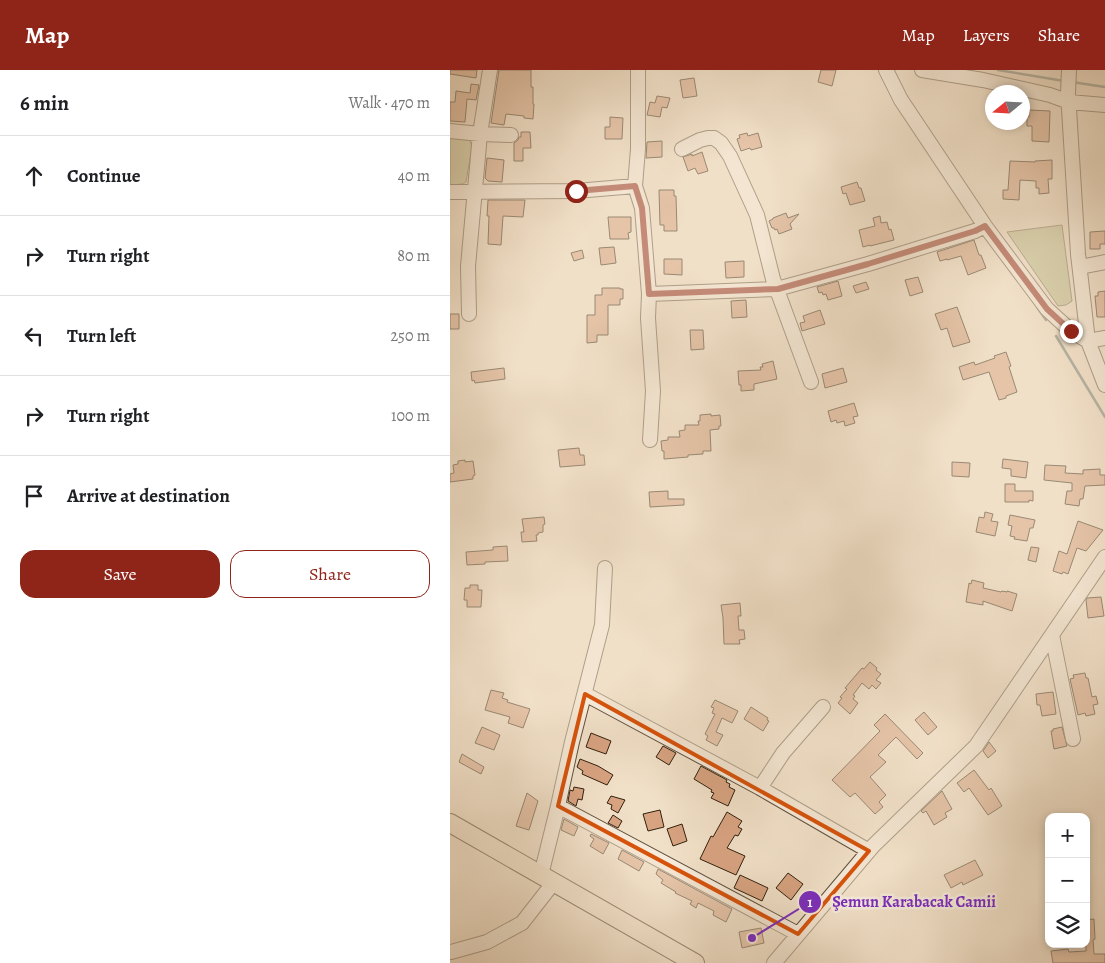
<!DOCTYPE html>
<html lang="en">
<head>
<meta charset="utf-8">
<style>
	:root { --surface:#fff; --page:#f2f2f2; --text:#202124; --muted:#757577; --line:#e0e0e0; --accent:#8f2418 }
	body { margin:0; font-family:Alegreya,serif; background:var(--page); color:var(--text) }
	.controls { position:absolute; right:15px; bottom:15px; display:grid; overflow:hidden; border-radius:10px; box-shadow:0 2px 8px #0003 }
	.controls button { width:45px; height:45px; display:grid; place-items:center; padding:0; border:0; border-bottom:1px solid var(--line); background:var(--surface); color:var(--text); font:25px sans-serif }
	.compass { position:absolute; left:535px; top:15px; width:45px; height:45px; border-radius:50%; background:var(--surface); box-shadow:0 2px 8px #0003; rotate:252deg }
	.stop { position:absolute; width:15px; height:15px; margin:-11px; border:4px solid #8f2418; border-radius:50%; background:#fff }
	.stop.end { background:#8f2418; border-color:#fff; box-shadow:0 1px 5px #0008 }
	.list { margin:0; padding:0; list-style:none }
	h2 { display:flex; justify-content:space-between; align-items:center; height:65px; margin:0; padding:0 20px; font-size:21px }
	h2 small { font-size:16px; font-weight:400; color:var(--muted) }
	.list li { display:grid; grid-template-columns:32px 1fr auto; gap:15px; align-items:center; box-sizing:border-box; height:80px; padding:0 20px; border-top:1px solid var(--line) }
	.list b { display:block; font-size:19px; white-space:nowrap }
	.list em { font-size:16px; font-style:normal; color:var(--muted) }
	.actions { display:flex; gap:10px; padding:15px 20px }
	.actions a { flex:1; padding:11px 0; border:1px solid var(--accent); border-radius:15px; text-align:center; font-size:18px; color:var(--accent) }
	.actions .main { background:var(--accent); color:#fff }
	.icon { flex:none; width:28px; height:28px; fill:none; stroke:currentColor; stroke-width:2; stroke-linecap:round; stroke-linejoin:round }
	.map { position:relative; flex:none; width:655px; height:893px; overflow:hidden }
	header { display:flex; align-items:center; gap:30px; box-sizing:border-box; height:70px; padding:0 25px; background:var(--accent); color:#fff }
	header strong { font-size:24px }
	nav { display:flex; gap:28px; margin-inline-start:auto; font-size:18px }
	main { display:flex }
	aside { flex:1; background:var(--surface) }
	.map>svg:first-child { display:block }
</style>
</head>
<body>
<header>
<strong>Map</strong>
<nav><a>Map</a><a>Layers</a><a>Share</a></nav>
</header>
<main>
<aside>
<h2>6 min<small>Walk · 470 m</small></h2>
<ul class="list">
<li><svg class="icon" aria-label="ahead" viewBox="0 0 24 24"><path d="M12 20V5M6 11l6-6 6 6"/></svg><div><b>Continue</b></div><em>40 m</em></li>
<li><svg class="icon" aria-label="right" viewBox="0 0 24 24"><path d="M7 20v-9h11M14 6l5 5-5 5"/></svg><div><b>Turn right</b></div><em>80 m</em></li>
<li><svg class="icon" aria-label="left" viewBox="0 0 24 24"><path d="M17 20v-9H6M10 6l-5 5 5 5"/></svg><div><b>Turn left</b></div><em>250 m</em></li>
<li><svg class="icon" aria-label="right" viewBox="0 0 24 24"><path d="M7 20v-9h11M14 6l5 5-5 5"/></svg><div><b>Turn right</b></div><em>100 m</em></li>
<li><svg class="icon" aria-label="arrive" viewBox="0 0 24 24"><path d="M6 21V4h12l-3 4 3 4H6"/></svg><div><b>Arrive at destination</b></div></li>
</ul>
<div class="actions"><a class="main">Save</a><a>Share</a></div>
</aside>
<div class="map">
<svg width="655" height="893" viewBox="0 0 655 893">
	<rect width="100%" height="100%" fill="#f1e0c8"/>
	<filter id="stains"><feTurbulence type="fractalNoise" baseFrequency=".004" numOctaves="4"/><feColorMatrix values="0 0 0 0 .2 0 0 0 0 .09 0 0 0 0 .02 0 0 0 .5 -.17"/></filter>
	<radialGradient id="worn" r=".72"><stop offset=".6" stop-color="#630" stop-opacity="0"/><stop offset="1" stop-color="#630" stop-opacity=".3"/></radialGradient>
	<path fill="#c1c091" stroke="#787050" d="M0 65 19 67 22 77 16 112 13 114 0 115Z
		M612 155 622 231 616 235 608 236 557 162Z"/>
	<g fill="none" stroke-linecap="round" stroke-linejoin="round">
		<path stroke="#707e75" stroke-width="2.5" d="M548 0 614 11
			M622 12 655 17
			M587 237 596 250
			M606 266 655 347"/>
	</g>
	<path fill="#d8a381" stroke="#30200e" d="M0 0H27L26 8 0 4Z
		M49 0H81V17H83V34H84L83 49 74 48V46L56 44 54 55 41 53Z
		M371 0H386L382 16 368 12Z
		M244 8 247 26 233 28 230 10Z
		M21 14 29 15 26 30 17 29 15 52 0 51V32H5L6 21 20 23Z
		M207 26 220 28 217 38 212 37 210 47 197 45 200 32 205 33Z
		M579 40 600 41 599 72 582 71V56H577V47H579Z
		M160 47 173 48 172 69H155V57H160Z
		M71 62H80L81 78H73V91H64V73L68 70 69 67H71Z
		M297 63 298 66 308 63 312 77 301 80 300 78 291 81 287 69 290 68 289 65Z
		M212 71V87L196 88 197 72Z
		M252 82 258 101 248 104 245 98 238 101 233 87 242 84V86Z
		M37 88 54 90 52 112 38 111 35 108Z
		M602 90V109H598L599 123 589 124V118H586V111L570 110 569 130 553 129V120H558L560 91 585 92V91Z
		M407 112 409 118H411L415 131 400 135 396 123 393 124 391 117Z
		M209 120H224V126H226L227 161H214V155H210Z
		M38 130H75L73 147 53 146 51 175 38 174 39 146H37Z
		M336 143 338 148 349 144 340 154 342 159 329 164 327 159 325 160 324 158H322L319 151 323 149V148Z
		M430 146 431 153 437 152 439 160 441 159 444 170 420 176V175L413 177 409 160 425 156 423 148Z
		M158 147H181V162L178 163 179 169H160Z
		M655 161V174H650V179H640V162Z
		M524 170 529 185H531L536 198 518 205 511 186 497 190V189L490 191 487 182Z
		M164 177 166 193 151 195 149 178Z
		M132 180 134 188 124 191 121 183Z
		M214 189H232V205L214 204Z
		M294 191V207L276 208 275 192Z
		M468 207 473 222 460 226 455 210Z
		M388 211 392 226 378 230 376 224 373 225 372 222 369 223 367 217Z
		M416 212 419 219 406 223 403 216Z
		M152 218H170V219H173V229H170V235H158V265H147V272L137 273V245H145V225H152Z
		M655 221V247H647L645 226H648V222Z
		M296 230 297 247 282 248 281 231Z
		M507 237 520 272 503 277 497 258 491 260 485 244Z
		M370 240 375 254 352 261 350 253 355 252 353 246Z
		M0 244H9V259H0Z
		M240 260H253L254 279 241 280Z
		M556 282 561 296 559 297 567 322 556 326V328L549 330 539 302 513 310 509 297 524 292 525 295 545 288 544 286Z
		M323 291 327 309 304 314V320L291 321V315H289L288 301 311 300 310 297H313L312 294Z
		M54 298 55 309 25 313 24 310 22 311 21 302Z
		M393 298 397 312 375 318 372 304Z
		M404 333 408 346 403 347 405 353 395 356 394 351 387 353 386 350 381 352 378 341Z
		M261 344V346L270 345 271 356H269V359L260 360 261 381H253V384L238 385V387L214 389V381H212L211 371 218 370V367H230L229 361 235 360V355H249L248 351H250V345Z
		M129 378 130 385H134L135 395 110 397 108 380Z
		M553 389 578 392 576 408 561 406V399L552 398Z
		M15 390V392L23 391 25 405 23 406V409L0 412V404L4 403 3 395 8 394V391Z
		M502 392 520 393 519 407 502 406Z
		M595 395 616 396 615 403 633 404V400L650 399V405H655V415L635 416 633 429H630L629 436 615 434 617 421H622V413L594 410Z
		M555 414H565V421H583V431L579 430V432H555Z
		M218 421V429H234V435L200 437 199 422Z
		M535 442 543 444 541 451 548 452 545 466 526 462 529 447 534 448Z
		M560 445 585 450 583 458H580L577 471 564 469 565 467 560 466 562 456 558 455Z
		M94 447 95 454 93 455V462L88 463V465H86L87 471 72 472 71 462H74L72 449Z
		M628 451 653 460 636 481 627 478 618 504 613 502 612 504 603 501 609 481 617 484Z
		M57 476 58 491 35 492V494L17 495 16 482 43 480V477Z
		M581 477 589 478 586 492 578 490Z
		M522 510 534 513 533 518 551 522 552 521 557 522V521L567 524 562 541 533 531V535L516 532 519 513 521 514Z
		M20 515H28V520H32L31 537H17V530H14L15 518H20Z
		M651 527 654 546 638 548 636 530 637 528Z
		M290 533 291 546H288L289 560H294L295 569 289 570 290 574H274L273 548 271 535Z
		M420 592 427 598 426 600 431 604 426 610 431 613 426 619 422 615 419 619 412 613 403 625 405 626 403 629 408 633 400 644 388 633 392 628 390 627 397 619 395 618 412 598 414 599Z
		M635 603 636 608H638L642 627 646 626 648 634 643 635 645 644 636 646 635 643 628 645 620 609 624 608 623 605Z
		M41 620 54 623 52 628 58 630 57 632 80 639 73 658 58 653 60 647 35 640Z
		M603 622 606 644 592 646 590 635H587L586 624Z
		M265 630 288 641 282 653 272 648 266 662 273 665 267 676 256 670 258 666 255 664 265 644 262 643 264 638 261 637Z
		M301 637 318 648 317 650 319 651 313 661 294 649Z
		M474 642 487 657 478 665 465 650Z
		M435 644 473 683 467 689 446 667 428 685 436 692 420 707 436 725 429 732 433 737 425 744 405 723 400 727 382 710 430 661 424 655Z
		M32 657 50 665 44 680 25 673Z
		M612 657 617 676 604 679 601 661H603V659Z
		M141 663 161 671 156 684 136 677Z
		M539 672 546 681 538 688 533 681Z
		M213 676 226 683 219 695 206 687Z
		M12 684 34 697 31 704 9 692Z
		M130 689 148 696 163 705 157 715 132 704 133 701 127 697Z
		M251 696 277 710 276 712 280 714 279 717 285 720 278 736 261 728 264 723 261 722 262 720 244 709Z
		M524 700 539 720 541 718 552 736 538 745 519 718 514 722 507 713Z
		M124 717 134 719 132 730 128 729 126 736 118 731 120 720 123 721Z
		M492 721 502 739 495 743 497 747 484 755 476 741 473 743 471 741Z
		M77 723 88 731 79 760 66 756Z
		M161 726 175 730 168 743 161 739 162 735 157 733Z
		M210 740 214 757 198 761 193 744Z
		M277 742 292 751 288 757 292 759 288 766 285 765 277 778 295 786 286 805 250 789 261 766 263 767Z
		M163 745 172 751 168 758 158 753Z
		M114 749 128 757 124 766 111 760Z
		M232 754 237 771 223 776 217 759Z
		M141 764 159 773 153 784 140 776 144 769 140 766Z
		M172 780 194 792 189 801 168 789Z
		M525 790 533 805 513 815 512 812 501 818 494 805Z
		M208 799 282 839 276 852 263 845 264 841 248 833 246 838 240 834 242 831 225 823 226 822 211 813 213 810 206 804Z
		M338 803 353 814 341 830 326 818Z
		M290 805 318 818 312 831 284 818Z
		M644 849 645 869 643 870 644 884H655V893H603L601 881 618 879 619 882 636 881V850Z
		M311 858 314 873 292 878 289 862Z"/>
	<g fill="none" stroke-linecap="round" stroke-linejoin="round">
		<defs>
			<path id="minor" d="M188 0V79L185 116 192 138 199 224 198 248 203 321 200 370
				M436 0 451 30 535 156 597 239 621 261 638 271 655 268
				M472 0 533 10 600 25 619 32 655 35
				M619 0 618 23 628 184 638 271 655 315
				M0 61 30 64 61 65
				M232 79 250 70 258 68H264L271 73 280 86 307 145 323 209 361 312
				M0 122 126 121 185 116
				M630 197 655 192
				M199 224 327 219 418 194 525 161 535 156
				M19 244 18 196 30 64 40 0
				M602 565 623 669
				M135 624 310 718 419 781
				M310 718 333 683 373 637
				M108 736 348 864
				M91 805 108 736 122 672 152 555 155 498
				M1 882 37 872 72 853 104 812
				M324 893 423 776 526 676 655 487"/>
			<path id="major" d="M0 753 245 893"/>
		</defs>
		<use href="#minor" stroke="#60503c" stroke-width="16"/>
		<use href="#major" stroke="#30200e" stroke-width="20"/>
		<use href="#minor" stroke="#f6ebdb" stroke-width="14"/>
		<use href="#major" stroke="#f1e0c8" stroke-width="18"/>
	</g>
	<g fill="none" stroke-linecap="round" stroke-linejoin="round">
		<path stroke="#8f2418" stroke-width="6" d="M126 121 185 116 192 138 199 224 328 219 418 194 525 161 535 156 597 239 621 261"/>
	</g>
	<path d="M0 0H655V893H0ZM135 624 419 781 348 864 108 736Z" fill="#f1e0c8" fill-opacity=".55" fill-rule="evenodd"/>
	<path fill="none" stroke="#d6530c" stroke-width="4" stroke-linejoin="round" d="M135 624 419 781 348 864 108 736Z"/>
	<path fill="none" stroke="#7b2cbf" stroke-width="2" d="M302 868L360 832"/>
	<g fill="#7b2cbf" stroke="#f6ebdb" stroke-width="2">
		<circle cx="302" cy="868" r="5"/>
		<circle cx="360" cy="832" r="12"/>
	</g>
	<g font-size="15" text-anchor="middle" font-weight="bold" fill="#fff">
		<text x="360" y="837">1</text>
	</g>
	<g font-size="16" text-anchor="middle" font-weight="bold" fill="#7b2cbf" stroke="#f6ebdb" stroke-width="5" stroke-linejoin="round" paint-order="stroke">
		<text x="464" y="837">Şemun Karabacak Camii</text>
	</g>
	<rect width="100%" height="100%" filter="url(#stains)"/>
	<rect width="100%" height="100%" fill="url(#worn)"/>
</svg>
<div class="controls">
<button>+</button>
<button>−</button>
<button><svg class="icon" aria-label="layers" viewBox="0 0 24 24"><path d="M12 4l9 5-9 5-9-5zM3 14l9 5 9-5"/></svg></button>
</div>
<svg class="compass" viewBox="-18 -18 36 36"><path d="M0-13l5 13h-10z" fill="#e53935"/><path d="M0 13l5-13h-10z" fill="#757577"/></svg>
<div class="stop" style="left:126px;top:121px"></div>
<div class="stop end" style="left:621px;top:261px"></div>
</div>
</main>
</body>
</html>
